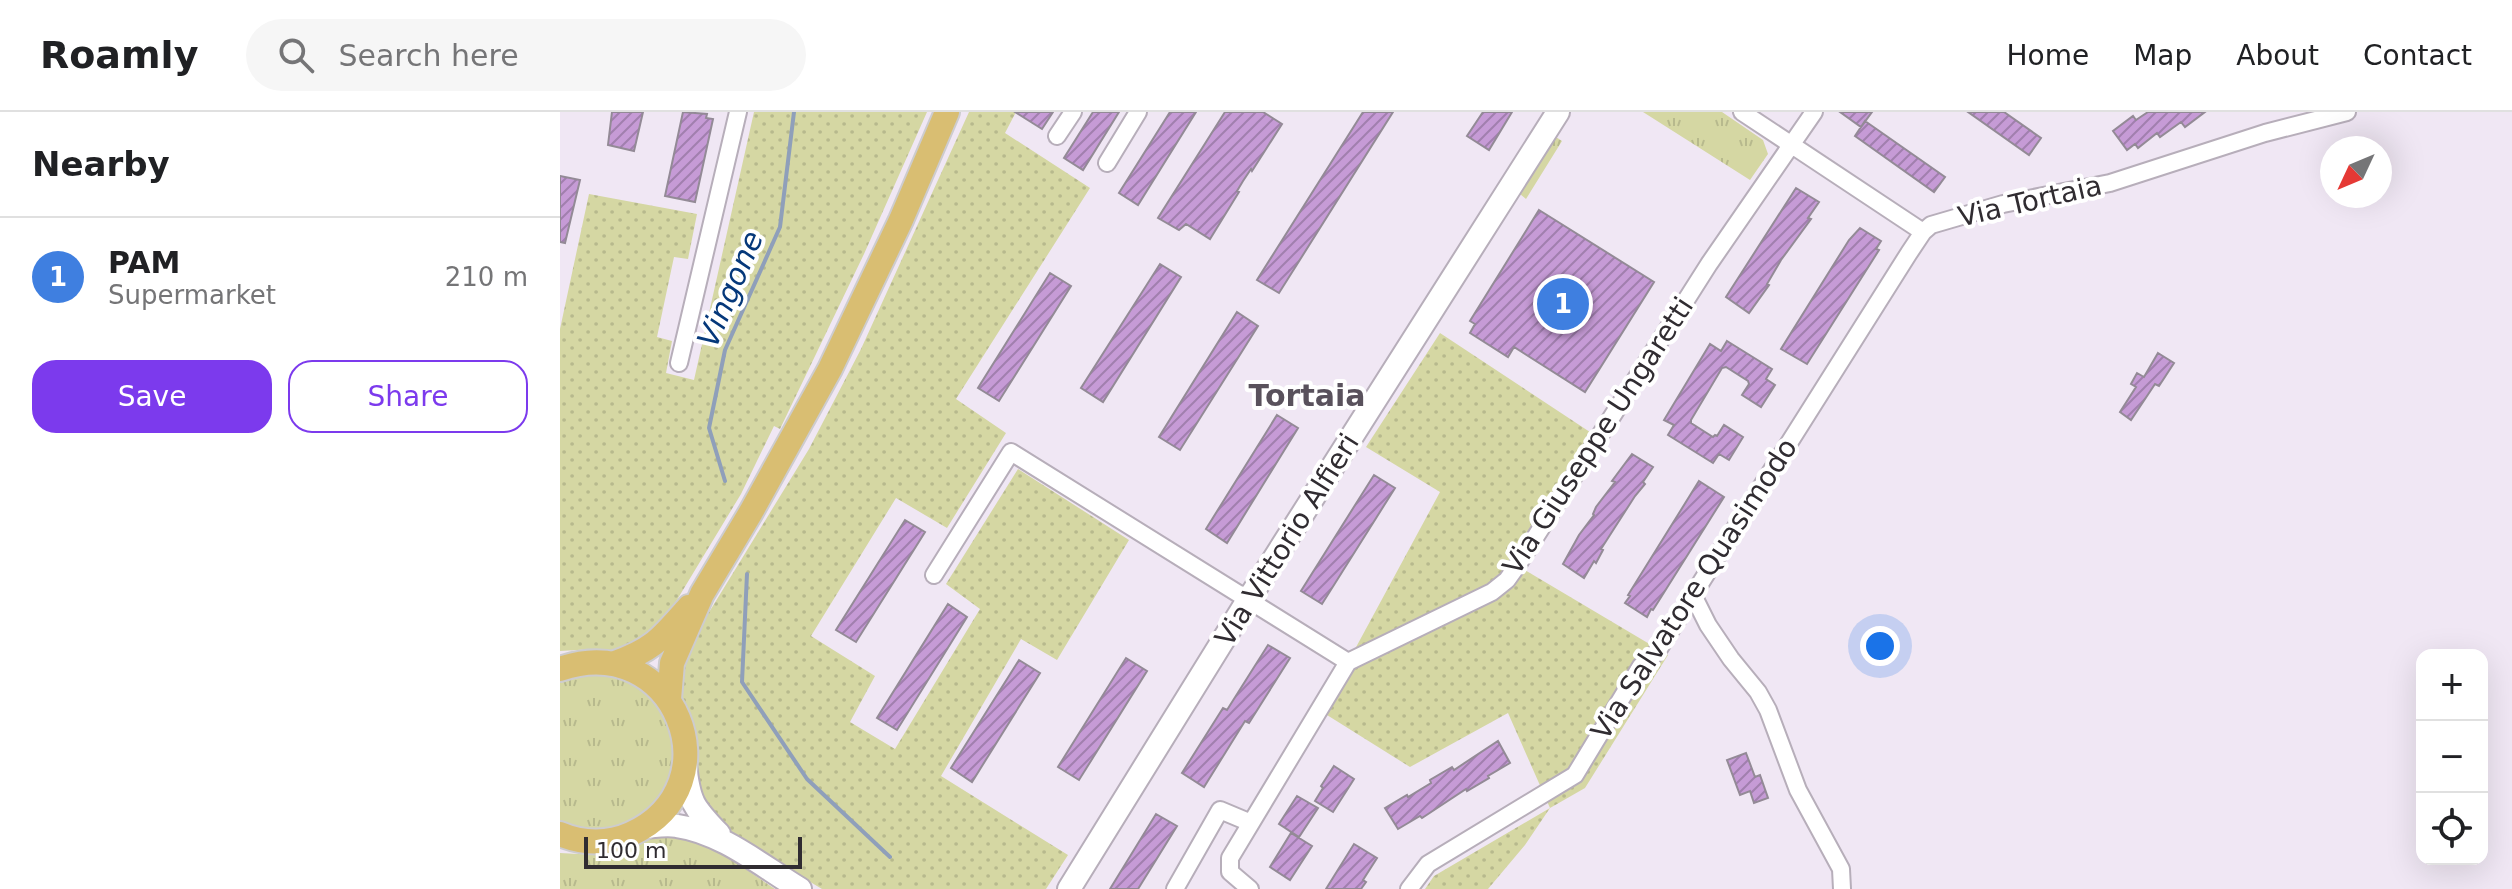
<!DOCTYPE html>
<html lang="en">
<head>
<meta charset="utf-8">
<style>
	:root { --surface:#fff; --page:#f6f6f6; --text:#202124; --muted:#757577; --line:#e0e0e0; --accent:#7c3aed }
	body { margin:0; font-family:"DejaVu Sans",sans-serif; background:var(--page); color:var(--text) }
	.controls { position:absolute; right:24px; bottom:24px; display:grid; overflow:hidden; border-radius:16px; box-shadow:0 8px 32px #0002 }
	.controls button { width:72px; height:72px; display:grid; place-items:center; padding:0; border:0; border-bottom:2px solid var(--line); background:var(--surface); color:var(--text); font:40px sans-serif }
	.compass { position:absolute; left:1760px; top:24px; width:72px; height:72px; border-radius:50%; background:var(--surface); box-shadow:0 8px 32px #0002; rotate:226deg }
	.scale { position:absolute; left:24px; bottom:20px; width:218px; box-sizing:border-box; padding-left:8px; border:4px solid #302c31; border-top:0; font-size:22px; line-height:28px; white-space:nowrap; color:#302c31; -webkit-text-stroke:6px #fff; paint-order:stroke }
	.you { position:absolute; left:1320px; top:534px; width:28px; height:28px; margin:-20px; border:6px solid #fff; border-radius:50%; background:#1a73e8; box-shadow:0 0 0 12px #1a73e833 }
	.badge { display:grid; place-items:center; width:52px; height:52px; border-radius:50%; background:var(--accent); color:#fff; font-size:26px; font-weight:700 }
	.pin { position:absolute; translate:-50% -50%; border:4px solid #fff; box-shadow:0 2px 8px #0006 }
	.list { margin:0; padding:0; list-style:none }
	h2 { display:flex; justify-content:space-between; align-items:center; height:104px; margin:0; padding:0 32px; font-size:34px }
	h2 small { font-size:26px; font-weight:400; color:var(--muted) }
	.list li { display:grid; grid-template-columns:52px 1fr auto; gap:24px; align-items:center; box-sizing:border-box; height:120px; padding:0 32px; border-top:2px solid var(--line) }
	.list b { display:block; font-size:30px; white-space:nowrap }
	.list p { margin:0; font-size:26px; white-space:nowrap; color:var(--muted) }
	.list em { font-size:26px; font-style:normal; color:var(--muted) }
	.actions { display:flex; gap:16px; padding:24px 32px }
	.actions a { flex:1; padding:18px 0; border:2px solid var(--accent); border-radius:24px; text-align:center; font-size:28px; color:var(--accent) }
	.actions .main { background:var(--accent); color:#fff }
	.icon { flex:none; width:44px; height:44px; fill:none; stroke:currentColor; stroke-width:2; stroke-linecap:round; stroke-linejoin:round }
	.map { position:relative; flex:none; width:1952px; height:777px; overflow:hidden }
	header { display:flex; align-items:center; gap:48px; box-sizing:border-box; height:112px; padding:0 40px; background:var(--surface); border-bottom:2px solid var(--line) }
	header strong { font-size:38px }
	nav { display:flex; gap:44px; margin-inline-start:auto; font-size:28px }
	.search { width:560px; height:72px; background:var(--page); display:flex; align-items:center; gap:20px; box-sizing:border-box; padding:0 28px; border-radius:44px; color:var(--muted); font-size:30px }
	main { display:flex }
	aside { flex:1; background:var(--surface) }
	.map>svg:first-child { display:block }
</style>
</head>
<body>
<header>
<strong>Roamly</strong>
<div class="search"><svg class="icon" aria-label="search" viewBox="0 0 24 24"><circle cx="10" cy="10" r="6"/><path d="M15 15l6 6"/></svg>Search here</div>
<nav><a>Home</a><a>Map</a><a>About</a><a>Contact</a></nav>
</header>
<main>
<aside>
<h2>Nearby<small></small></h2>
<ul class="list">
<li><span class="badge" style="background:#3f7fe0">1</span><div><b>PAM</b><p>Supermarket</p></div><em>210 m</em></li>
</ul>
<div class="actions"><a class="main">Save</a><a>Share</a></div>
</aside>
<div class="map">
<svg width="1952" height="777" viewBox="0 0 1952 777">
	<defs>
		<pattern id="grass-tufts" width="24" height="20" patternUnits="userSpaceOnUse" patternTransform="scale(2)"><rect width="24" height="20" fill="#d5d7a3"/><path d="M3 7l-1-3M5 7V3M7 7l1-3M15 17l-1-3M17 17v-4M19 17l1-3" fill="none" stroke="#b7b98d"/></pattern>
		<pattern id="park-dots" width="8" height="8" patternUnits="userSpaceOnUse" patternTransform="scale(2)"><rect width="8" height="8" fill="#d5d7a3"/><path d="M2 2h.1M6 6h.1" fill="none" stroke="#b7b98d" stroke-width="1.8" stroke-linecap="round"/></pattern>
		<pattern id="building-hatch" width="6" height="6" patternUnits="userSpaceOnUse" patternTransform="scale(2)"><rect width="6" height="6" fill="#c69bd6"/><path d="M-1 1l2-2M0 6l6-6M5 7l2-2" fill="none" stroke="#a17fae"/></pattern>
	</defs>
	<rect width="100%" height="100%" fill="#f0e7f4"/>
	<path fill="url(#grass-tufts)" d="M1083 0H1162L1203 28 1208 42 1190 68Z
		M996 25 1002 29 966 87 960 82Z
		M31 562 57 564 80 575 100 593 112 616 116 642 111 668 98 690 55 718 29 720 0 711V571Z
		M99 722 135 723 215 777H0V741L37 743 66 739Z"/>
	<path fill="url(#park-dots)" d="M194 0H367L304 142 220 317 214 314 181 382 103 511 92 524 55 539 35 537 0 539V217L29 82 137 102 128 147 114 145 97 225 112 229 106 261 134 268Z
		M409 0H456L445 21 530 76 396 287 446 321 387 416 336 386 251 524 315 564 290 610 335 637 420 497 386 472 458 357 569 428 497 548 461 527 381 664 508 743 486 777H262L180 728 145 699 135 666 138 635 136 618 118 574 119 558 143 510 249 337 301 237Z
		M880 221 1039 326 958 454 1108 543 1025 676 990 696 965 733 928 777H865L874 764 990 696 948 601 850 655 759 598 788 550 880 380 806 335Z"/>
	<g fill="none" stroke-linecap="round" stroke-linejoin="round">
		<path stroke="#8f9fba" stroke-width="4" d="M165 369 149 316 165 238 220 115 234 0
			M187 462 182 570 247 667 330 745"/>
	</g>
	<path fill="url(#building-hatch)" stroke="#938a96" stroke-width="2" d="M52 0H83L74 39 48 33Z
		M123 0 147 2 146 6 153 7 135 90 105 84Z
		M455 0H493L482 17Z
		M533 0H559L523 58 504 46Z
		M610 0H636L578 93 559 81Z
		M665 0H703L722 12 692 59 691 57 683 69 677 79 679 80 650 127 626 112 619 118 598 106Z
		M803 0H833L719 181 697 168Z
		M923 0H952L929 38 907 24Z
		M1280 0H1312L1301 15Z
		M1408 0H1444L1481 26 1469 43Z
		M1588 0H1645L1625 15 1621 10 1600 25 1597 21 1578 36 1575 32 1567 38 1553 19 1573 4 1576 8Z
		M1305 9 1385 65 1374 80 1295 24Z
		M0 64 20 68 5 131 0 130Z
		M1236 76 1259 90 1248 106 1251 107 1221 148 1207 172 1209 173 1189 201 1166 185Z
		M979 98 1094 170 1025 280 954 235 948 245 910 221 915 212 910 209Z
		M1300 116 1321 129 1316 137 1319 138 1247 252 1221 237 1289 128Z
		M600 152 621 165 543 290 521 276Z
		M490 161 511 174 439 289 418 276Z
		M677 200 698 214 620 338 599 325Z
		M1167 229 1212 257 1206 267 1215 273 1201 295 1182 283 1189 272 1188 269 1166 255 1162 256 1131 308V311L1153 325 1155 323 1157 324 1164 313 1183 325 1169 348 1159 342 1153 351 1108 323 1114 313 1104 308 1150 232 1161 239Z
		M1598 241 1614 251 1599 274 1595 272 1571 308 1560 300 1576 275 1571 272 1577 261 1584 265Z
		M717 303 738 316 667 431 646 417Z
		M1072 342 1093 355 1083 370 1085 372 1075 384 1041 437 1043 438 1036 451 1034 449 1024 466 1003 452 1019 423 1034 403 1033 402 1036 395 1055 370 1052 369Z
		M814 363 835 376 762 492 741 479Z
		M1139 369 1164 385 1093 498 1091 497 1087 505 1065 491 1070 484 1068 483Z
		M345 408 365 420 296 530 276 518Z
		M388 492 407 505 337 618 317 606Z
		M708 533 730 546 689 611 685 609 644 675 622 661 663 596 667 598Z
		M566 546 587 559 519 668 498 655Z
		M459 548 480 561 412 670 391 656Z
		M938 629 950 651 928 664 929 666 907 679 906 677 862 706 860 704 838 717 825 696 847 683 848 685 871 671 870 668 892 655 894 658Z
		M1186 641 1195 665 1200 663 1208 686 1194 691 1190 679 1180 683 1167 648Z
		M774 654 794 667 773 700 755 689 763 676 761 674Z
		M737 684 758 696 739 725 719 712Z
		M596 702 617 714 578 777H550Z
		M731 721 752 734 730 768 710 755Z
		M794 732 817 746 803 768 806 770 801 777H766Z"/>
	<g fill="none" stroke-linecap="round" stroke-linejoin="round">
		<defs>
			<path id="street" d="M1182 0 1363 120
				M497 24 513 0
				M547 51 578 0
				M119 251 178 0
				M374 463 451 340 788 550 932 480 947 468 957 454 1149 152 1254 0
				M1134 485 1148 513 1171 547 1198 580 1208 598 1238 678 1281 757 1282 777
				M615 777 660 698 691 711
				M690 777 670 760V746L788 550
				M849 777 868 752 1015 663 1081 554 1097 540 1349 141 1363 120 1371 113 1443 92 1550 71 1705 21 1787 0"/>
			<path id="secondary" d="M125 652C129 690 133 695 159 722
				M86 715C96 714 107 712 117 714 161 720 202 754 240 777
				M509 777 688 488 998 0"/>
			<path id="primary" d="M55 551C95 537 102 525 129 495
				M0 557C114 517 177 673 71 722 49 732 23 732 0 722
				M109 587 112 551 142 482 191 400 270 257 341 108 387 0"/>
		</defs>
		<use href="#street" stroke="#b7aeba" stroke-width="20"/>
		<use href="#secondary" stroke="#b7aeba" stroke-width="26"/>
		<use href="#primary" stroke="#cdccce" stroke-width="28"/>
		<use href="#street" stroke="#fff" stroke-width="16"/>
		<use href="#secondary" stroke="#fff" stroke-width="22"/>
		<use href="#primary" stroke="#d9be72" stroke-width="24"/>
	</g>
	<g text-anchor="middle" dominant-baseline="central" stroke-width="8" stroke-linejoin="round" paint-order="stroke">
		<g font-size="28" fill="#302c31" stroke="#fff">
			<text transform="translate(1470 89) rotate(-13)">Via Tortaia</text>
			<text transform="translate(1038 324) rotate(-57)">Via Giuseppe Ungaretti</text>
			<text transform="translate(727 428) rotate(-58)">Via Vittorio Alfieri</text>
			<text transform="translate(1134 477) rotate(-57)">Via Salvatore Quasimodo</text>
		</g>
		<g font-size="30" font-style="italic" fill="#05387a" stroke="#fff">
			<text transform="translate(170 177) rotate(-67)">Vingone</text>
		</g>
		<g font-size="30" font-weight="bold" fill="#59515c" stroke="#fff">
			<text x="747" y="283">Tortaia</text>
		</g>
	</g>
</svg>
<div class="controls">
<button>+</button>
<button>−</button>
<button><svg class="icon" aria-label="locate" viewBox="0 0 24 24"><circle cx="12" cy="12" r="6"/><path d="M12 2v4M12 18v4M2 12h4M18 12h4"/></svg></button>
</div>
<svg class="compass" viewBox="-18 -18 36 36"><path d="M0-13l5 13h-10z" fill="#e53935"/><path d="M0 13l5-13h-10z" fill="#757577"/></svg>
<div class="scale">100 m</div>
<div class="you"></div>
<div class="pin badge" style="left:1003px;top:192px;background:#3f7fe0">1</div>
</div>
</main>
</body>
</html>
